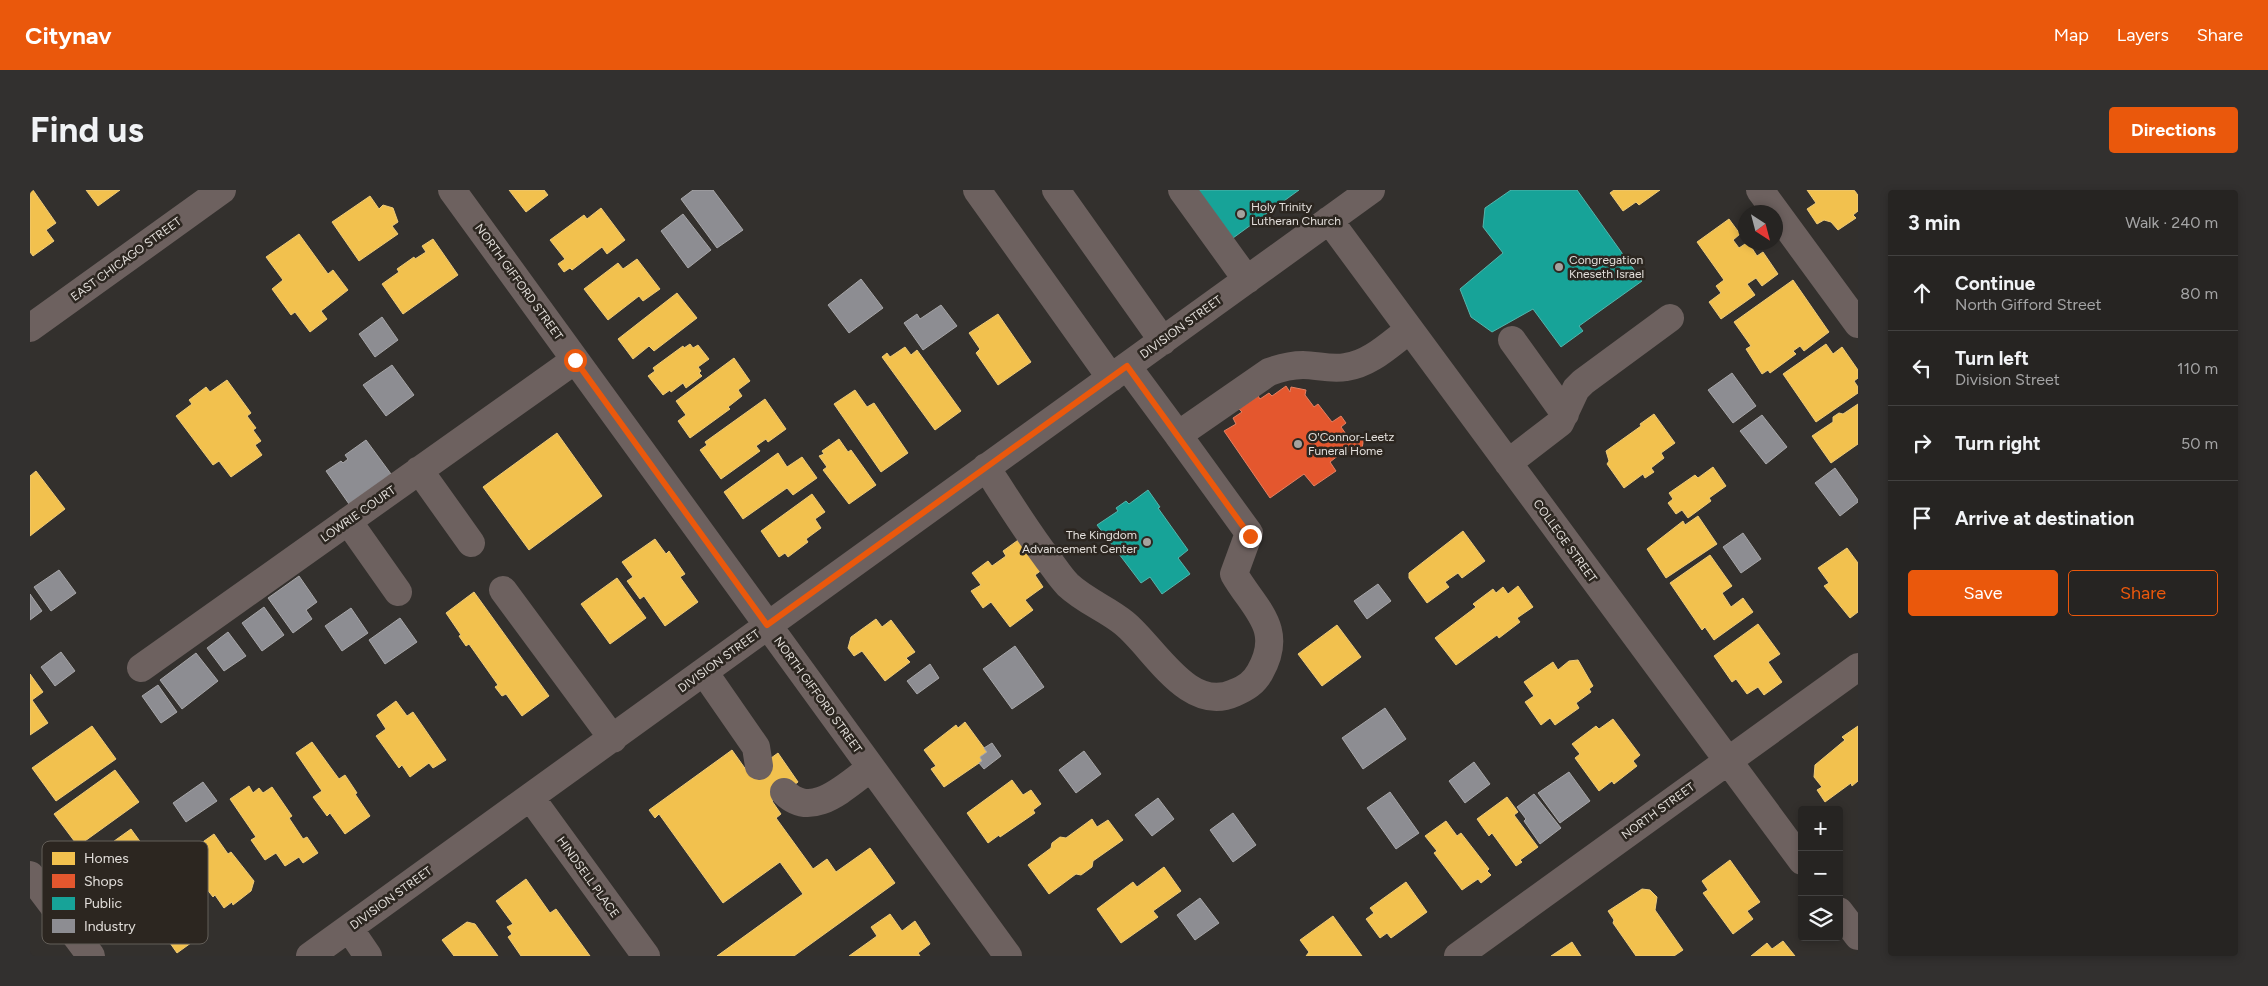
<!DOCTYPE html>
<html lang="en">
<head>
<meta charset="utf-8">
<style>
	:root { --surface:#262422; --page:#32302f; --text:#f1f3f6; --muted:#a4a4a5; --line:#424140; --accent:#ea580c }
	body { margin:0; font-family:Figtree,sans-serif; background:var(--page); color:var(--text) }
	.controls { position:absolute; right:15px; bottom:15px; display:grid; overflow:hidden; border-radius:5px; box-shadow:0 2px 8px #0003 }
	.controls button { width:45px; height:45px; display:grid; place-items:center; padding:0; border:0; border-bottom:1px solid var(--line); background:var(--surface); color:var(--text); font:25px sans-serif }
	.compass { position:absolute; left:1708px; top:15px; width:45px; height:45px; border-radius:50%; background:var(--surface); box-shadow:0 2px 8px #0003; rotate:144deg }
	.stop { position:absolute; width:15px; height:15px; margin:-11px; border:4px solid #ea580c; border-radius:50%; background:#fff }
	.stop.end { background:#ea580c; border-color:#fff; box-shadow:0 1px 5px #0008 }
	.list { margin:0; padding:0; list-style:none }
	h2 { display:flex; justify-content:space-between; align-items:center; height:65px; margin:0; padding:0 20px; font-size:21px }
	h2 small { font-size:16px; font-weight:400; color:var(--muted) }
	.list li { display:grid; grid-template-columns:32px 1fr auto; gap:15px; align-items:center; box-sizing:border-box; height:75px; padding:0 20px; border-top:1px solid var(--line) }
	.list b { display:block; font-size:19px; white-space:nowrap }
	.list p { margin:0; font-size:16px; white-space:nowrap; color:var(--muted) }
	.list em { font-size:16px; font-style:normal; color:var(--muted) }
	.actions { display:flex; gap:10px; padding:15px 20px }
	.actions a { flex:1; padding:11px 0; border:1px solid var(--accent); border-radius:5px; text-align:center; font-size:18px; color:var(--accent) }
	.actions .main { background:var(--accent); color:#fff }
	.icon { flex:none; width:28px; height:28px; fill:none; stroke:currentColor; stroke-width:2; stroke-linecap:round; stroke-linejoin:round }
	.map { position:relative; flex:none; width:1828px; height:766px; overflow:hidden; border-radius:5px }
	header { display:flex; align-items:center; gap:30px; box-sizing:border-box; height:70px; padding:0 25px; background:var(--accent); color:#fff }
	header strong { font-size:24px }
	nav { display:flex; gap:28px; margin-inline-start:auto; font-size:18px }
	.intro { display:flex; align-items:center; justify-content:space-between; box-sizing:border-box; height:120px; padding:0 30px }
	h1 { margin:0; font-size:35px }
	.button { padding:12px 22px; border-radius:5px; background:var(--accent); color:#fff; font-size:18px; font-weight:700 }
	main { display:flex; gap:30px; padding:0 30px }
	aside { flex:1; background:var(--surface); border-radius:5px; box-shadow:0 2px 8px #0003 }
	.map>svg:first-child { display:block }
</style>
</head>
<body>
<header>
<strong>Citynav</strong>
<nav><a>Map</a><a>Layers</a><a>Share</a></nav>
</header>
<div class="intro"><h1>Find us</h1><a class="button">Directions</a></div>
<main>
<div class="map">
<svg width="1828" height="766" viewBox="0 0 1828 766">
	<rect width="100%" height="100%" fill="#33302d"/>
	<path fill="#f2c14e" stroke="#eeca78" d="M0 0H3L26 33 16 40 24 51 3 66 0 62Z
		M56 0H90L68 16Z
		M479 0H514L518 5 496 22Z
		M1584 0H1630L1609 15 1606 12 1593 21 1580 3Z
		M1777 0H1824L1828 5V21L1823 25 1826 28 1808 40 1801 32 1794 30 1787 34 1777 19 1786 13Z
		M340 6 349 19 353 15 363 18 368 32 362 36 368 44 329 71 302 32Z
		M571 18 595 50 577 64 572 57 542 80 540 78 534 82 528 74 535 69 520 50 554 25 557 29Z
		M1699 29 1710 44 1703 50 1709 58 1718 52 1727 66 1733 62 1748 84 1732 96 1726 88 1717 94 1725 105 1691 129 1679 112 1691 103 1686 96 1694 90 1667 52Z
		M269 44 298 84 303 80 318 100 291 121 297 129 280 142 265 122 261 125 242 99 253 90 236 67Z
		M403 49 428 85 373 124 352 94 369 82 367 79 384 67 385 69 396 62 392 56Z
		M607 69 630 99 613 111 609 106 578 130 554 99 588 73 593 79Z
		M1763 90 1799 142 1774 161 1770 156 1763 161 1766 164 1740 183 1738 180 1732 184 1716 159 1721 156 1704 132Z
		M647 103 667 128 624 161 619 156 603 169 588 149Z
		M968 124 1001 172 968 195 946 163 950 159 939 143Z
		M660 154 663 158 668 155 679 169 668 177 671 181 669 183 672 186 656 198 653 193 641 202 640 200 633 205 618 186 625 181 623 178 653 156 654 158Z
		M1796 154 1803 164 1812 157 1828 180V188L1824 191 1828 197V203L1786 232 1753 184Z
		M875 157 881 165 887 160 931 221 905 240 852 167 857 163 860 167Z
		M704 168 720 191 708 200 712 206 698 217 700 219 660 248 648 231 656 225 646 211Z
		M197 190 221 223 217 226 226 238 223 240 231 251 225 255 232 265 201 287 189 271 183 275 146 226 162 214 159 210 176 197 180 202Z
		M825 200 837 217 844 213 878 263 851 282 804 214Z
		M735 209 756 239 738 252 736 249 726 256 730 261 691 289 670 260 677 255 675 252Z
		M1828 214V254L1801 273 1782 246 1803 232V227L1809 223 1813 224Z
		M1624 224 1645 253 1631 263 1634 268 1621 278 1624 282 1615 288 1613 284 1594 298 1577 274 1579 271 1576 261 1611 236 1610 234Z
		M527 243 572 306 499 360 453 297Z
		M809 249 818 262 821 260 846 295 819 314 793 280 797 277 789 266 794 264 792 261Z
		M748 263 757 277 772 267 787 288 763 305 757 298 713 329 694 302Z
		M1683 277 1696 296 1679 308 1681 311 1658 328 1652 320 1646 324 1638 313 1643 309 1639 303 1665 285 1668 288Z
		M6 281 35 319 0 346V286Z
		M782 304 795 322 785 329 791 338 776 349 778 352 758 367 755 363 749 367 731 341Z
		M1668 326 1687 354 1636 388 1617 359 1653 331 1655 335Z
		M1433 341 1455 371 1432 388 1428 383 1415 392 1419 397 1397 413 1379 388V383Z
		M991 348 1013 379 1005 385 1013 397 995 410 1003 420 980 437 961 412 953 418 941 401 951 395 942 383 958 371 962 376 976 366 973 361Z
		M625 349 636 364 639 361 655 384 650 387 668 412 635 436 614 406 610 409 597 391 603 387 592 372Z
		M1817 358 1828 373V422L1820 428 1794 396 1799 393 1788 378Z
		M1680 365 1702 396 1692 403 1701 417 1713 408 1723 422 1684 450 1675 437 1672 440 1640 393Z
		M587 388 616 428 580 454 551 414Z
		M1488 396 1503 417 1487 428 1490 432 1469 448 1467 445 1426 475 1405 448 1446 417 1443 414 1463 399 1466 403 1473 397 1478 404Z
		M444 402 519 506 492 526 476 504 472 506 465 497 468 495 439 454 436 456 429 446 431 445 416 423Z
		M846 429 852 437 861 430 885 462 876 468 880 472 855 491 832 461 824 466 818 458 821 447Z
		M1728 434 1750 464 1738 472 1752 492 1734 505 1728 497 1717 504 1706 489 1702 492 1684 466Z
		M1307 435 1331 467 1292 496 1268 464Z
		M1548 470 1563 496 1559 499 1561 502 1546 513 1549 518 1525 535 1520 528 1511 535 1495 512 1504 506 1494 492 1523 472 1528 480 1539 471Z
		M0 484 13 502 2 510 18 533 0 545Z
		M366 511 377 526 383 522 416 570 403 578 399 573 380 587 372 575 369 578 346 546 356 539 347 525Z
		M1583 529 1610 565 1603 571 1607 576 1584 594 1582 591 1569 601 1545 568 1550 564 1542 554 1566 536 1569 539Z
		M935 532 957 562 950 567 952 571 914 597 901 579 906 576 894 560 926 535 928 538Z
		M62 536 86 569 26 611 2 578Z
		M1828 536V591L1822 596 1821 593 1795 612 1787 600 1792 597 1784 587 1785 575 1815 550 1812 547Z
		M282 552 309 589 315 585 327 603 325 604 340 626 315 644 300 623 297 626 283 607 292 601 266 563Z
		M702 560 719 584 748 563 768 592 742 611 751 624 746 628 783 679 797 669 806 682 840 658 865 693 764 766H687L773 704 750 672 693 713 629 624 625 628 619 620Z
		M85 580 109 612 48 656 24 624Z
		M982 590 993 605 1001 600 1011 614 1003 620 1005 623 970 647 969 645 958 653 937 623Z
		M219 596 223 603 229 598 233 603 242 597 262 626 259 628 273 649 277 647 288 663 273 673 269 667 255 676 246 663 235 670 221 650 226 647 200 609Z
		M1477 607 1488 622 1484 625 1508 657 1490 670 1492 672 1486 676 1462 643 1459 646 1447 629Z
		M1062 629 1067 637 1078 630 1093 650 1063 671 1062 677 1051 685 1046 684 1019 704 998 675 1021 658 1022 653 1030 647 1036 648Z
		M1416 631 1427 646 1431 643 1459 679 1457 681 1461 685 1451 693 1448 689 1432 700 1404 663 1407 661 1395 646Z
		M101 639 122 668 79 699 65 680 68 677 65 672 66 664Z
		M184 644 198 664 201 662 224 691 221 701 203 715 202 712 194 718 185 705 183 707 166 685 174 680 160 661Z
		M1700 670 1730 712 1717 721 1723 729 1703 744 1673 703 1678 700 1672 691Z
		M1134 677 1151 701 1123 721 1128 727 1091 753 1067 719 1103 692 1107 697Z
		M143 687 154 702 146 709 172 745 147 763 133 743 127 748 113 730 118 726 108 713Z
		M496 689 520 723 526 719 560 766H491L478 747 482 744 477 737 483 734 466 711Z
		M1376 692 1397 722 1361 748 1357 743 1350 748 1336 729 1344 723 1340 718Z
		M1612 699 1620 700 1627 707 1625 720 1653 760 1644 766H1606L1583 733 1584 730 1578 721Z
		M860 724 872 741 885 731 900 754 888 763 890 766H819L847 746 841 737Z
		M1303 726 1332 766H1276L1279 762 1270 750Z
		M437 732 445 734 468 766H424L412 750Z
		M1753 751 1765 766H1721L1737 753 1742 759Z
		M1542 752 1551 766H1521Z"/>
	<path fill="#e4572e" stroke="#e48062" d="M1256 196 1260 202 1261 197 1276 200 1275 205 1284 217 1288 214 1302 232 1311 226 1316 233 1311 237 1316 244 1334 247 1331 264 1314 261 1300 272 1306 281 1284 296 1274 284 1240 308 1194 241 1206 234 1203 228 1212 222 1209 219 1228 206 1230 209 1239 203 1242 206Z"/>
	<path fill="#17a398" stroke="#54b5ac" d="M1168 0H1269L1203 48Z
		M1481 0H1547L1612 91 1549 136 1553 141 1531 157 1503 119 1462 142 1441 127 1430 99 1473 63 1453 37 1455 18Z
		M1118 300 1130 317 1128 318 1158 360 1148 368 1160 384 1132 404 1120 387 1111 393 1067 335 1088 321 1086 318 1096 311 1099 314Z"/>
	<path fill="#8d8d92" stroke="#a7a6a8" d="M663 0H683L713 40 687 58 651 9Z
		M653 24 681 60 658 78 631 41Z
		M831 89 853 118 819 143 798 115Z
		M911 115 927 136 893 160 874 133 887 124 890 129Z
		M352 127 368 150 345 167 329 144Z
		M362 175 384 205 356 226 333 195Z
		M1702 183 1726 216 1703 233 1678 200Z
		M1732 225 1757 257 1736 274 1710 241Z
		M336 250 361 284 319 314 296 281 311 271 313 273 318 269 315 265Z
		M1805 278 1828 310V312L1810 326 1785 293Z
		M1713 343 1731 369 1711 383 1693 357Z
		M29 380 46 403 21 421 4 397Z
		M269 386 287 412 276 420 282 429 263 443 238 408Z
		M1348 394 1361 411 1337 429 1324 411Z
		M0 404 12 421 0 430Z
		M234 417 254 445 232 461 212 433Z
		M321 418 338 443 312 461 295 436Z
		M370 428 387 452 355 474 339 450Z
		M198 442 216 466 194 481 177 458Z
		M985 456 1014 497 982 519 953 479Z
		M31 462 45 481 25 496 11 477Z
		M166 463 188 491 152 519 130 490Z
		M900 474 909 488 887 504 877 491Z
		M128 495 147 522 131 533 112 506Z
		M1355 518 1376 549 1333 579 1312 548Z
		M962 553 971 566 954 579 949 573 952 571 950 567 957 562 954 558Z
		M1054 561 1071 584 1046 603 1029 580Z
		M1444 572 1460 594 1435 613 1419 591Z
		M1539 582 1560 611 1530 633 1508 603Z
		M173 592 187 611 156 632 143 613Z
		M1360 602 1389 643 1366 659 1337 618Z
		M1504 604 1531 638 1510 654 1494 631 1496 629 1487 617Z
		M1128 608 1144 629 1122 646 1105 625Z
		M1203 623 1226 655 1203 672 1180 640Z
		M1170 708 1189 733 1165 750 1147 725Z"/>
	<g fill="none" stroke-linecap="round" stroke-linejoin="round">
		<path stroke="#6d615f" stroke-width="28" d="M422 0 978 766
			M947 0 1081 188
			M1026 0 1133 151
			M1152 0 1217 90
			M1730 0 1828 134
			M1299 30 1772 671
			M0 138 192 0
			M1482 150 1535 224
			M1097 176 1148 245 1239 182C1250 178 1260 175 1273 175 1287 175 1301 180 1316 177 1340 174 1360 154 1379 140
			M1478 273 1530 233 1546 199 1553 192 1640 128
			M956 277C976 308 995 339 1017 368 1024 377 1030 387 1038 395 1055 411 1077 419 1094 433 1124 457 1158 524 1204 503 1216 498 1224 493 1230 482 1255 438 1224 419 1204 384L1219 343 1148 245
			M389 280 441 353
			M318 331 368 402
			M473 400 583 549
			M111 478 545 170
			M674 482 726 557 729 576
			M754 602C783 631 816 595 841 578
			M501 608 616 766
			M0 685 61 766
			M1809 721 1828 746
			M319 738 338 766
			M280 766 1341 0
			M1428 766 1828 477"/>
	</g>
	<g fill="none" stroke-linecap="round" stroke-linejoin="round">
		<path stroke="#ea580c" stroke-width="6" d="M545 170 737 435 1097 176 1220 346"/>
	</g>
	<g fill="#a5a29e" stroke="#2c2620" stroke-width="2">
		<circle cx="1211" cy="24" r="5"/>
		<circle cx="1529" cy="77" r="5"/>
		<circle cx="1268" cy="254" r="5"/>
		<circle cx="1117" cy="352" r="5"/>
	</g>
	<g text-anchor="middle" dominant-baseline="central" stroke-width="5" stroke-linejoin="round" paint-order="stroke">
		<g font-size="12" fill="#e3dfdb" stroke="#2c2620" text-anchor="start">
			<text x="1221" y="17">Holy Trinity<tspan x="1221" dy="14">Lutheran Church</tspan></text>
			<text x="1539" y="70">Congregation<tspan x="1539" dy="14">Kneseth Israel</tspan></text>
			<text x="1278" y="247">O'Connor-Leetz<tspan x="1278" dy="14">Funeral Home</tspan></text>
			<text x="1107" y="345" text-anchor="end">The Kingdom<tspan x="1107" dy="14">Advancement Center</tspan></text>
		</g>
		<g font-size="12" fill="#e3dfdb" stroke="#2c2620">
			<text transform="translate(96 69) rotate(-36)">EAST CHICAGO STREET</text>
			<text transform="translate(489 92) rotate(54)">NORTH GIFFORD STREET</text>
			<text transform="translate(1151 137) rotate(-36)">DIVISION STREET</text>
			<text transform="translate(328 324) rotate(-35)">LOWRIE COURT</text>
			<text transform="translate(1535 351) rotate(54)">COLLEGE STREET</text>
			<text transform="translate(689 471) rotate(-36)">DIVISION STREET</text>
			<text transform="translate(788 505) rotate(54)">NORTH GIFFORD STREET</text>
			<text transform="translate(1628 621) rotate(-36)">NORTH STREET</text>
			<text transform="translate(558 687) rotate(54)">HINDSELL PLACE</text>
			<text transform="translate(361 708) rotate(-36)">DIVISION STREET</text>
		</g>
	</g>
	<rect x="12" y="651" width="166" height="103" rx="8" fill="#2c2620" stroke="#635e58" stroke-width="1"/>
	<rect x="22" y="662" width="23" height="13" fill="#f2c14e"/>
	<rect x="22" y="684" width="23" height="14" fill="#e4572e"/>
	<rect x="22" y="707" width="23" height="13" fill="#17a398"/>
	<rect x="22" y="729" width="23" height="14" fill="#8d8d92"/>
	<g font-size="14" fill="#e3dfdb">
		<text x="54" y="673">Homes</text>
		<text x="54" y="696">Shops</text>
		<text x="54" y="718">Public</text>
		<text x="54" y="741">Industry</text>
	</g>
</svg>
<div class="controls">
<button>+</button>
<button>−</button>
<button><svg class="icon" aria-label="layers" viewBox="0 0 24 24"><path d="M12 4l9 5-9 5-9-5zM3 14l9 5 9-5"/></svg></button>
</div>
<svg class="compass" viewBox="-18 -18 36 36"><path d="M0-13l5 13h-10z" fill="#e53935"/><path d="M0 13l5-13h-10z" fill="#a4a4a5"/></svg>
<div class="stop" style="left:545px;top:170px"></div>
<div class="stop end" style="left:1220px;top:346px"></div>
</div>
<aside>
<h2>3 min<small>Walk · 240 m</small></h2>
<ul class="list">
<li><svg class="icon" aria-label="ahead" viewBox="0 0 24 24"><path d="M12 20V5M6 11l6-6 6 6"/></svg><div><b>Continue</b><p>North Gifford Street</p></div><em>80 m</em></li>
<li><svg class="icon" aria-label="left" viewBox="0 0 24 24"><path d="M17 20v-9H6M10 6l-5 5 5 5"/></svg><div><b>Turn left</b><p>Division Street</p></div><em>110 m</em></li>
<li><svg class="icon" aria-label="right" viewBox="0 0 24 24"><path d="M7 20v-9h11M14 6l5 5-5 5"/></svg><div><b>Turn right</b></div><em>50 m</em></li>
<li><svg class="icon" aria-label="arrive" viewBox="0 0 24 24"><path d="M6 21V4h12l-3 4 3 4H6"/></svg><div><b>Arrive at destination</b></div></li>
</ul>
<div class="actions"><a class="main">Save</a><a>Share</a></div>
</aside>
</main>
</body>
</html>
